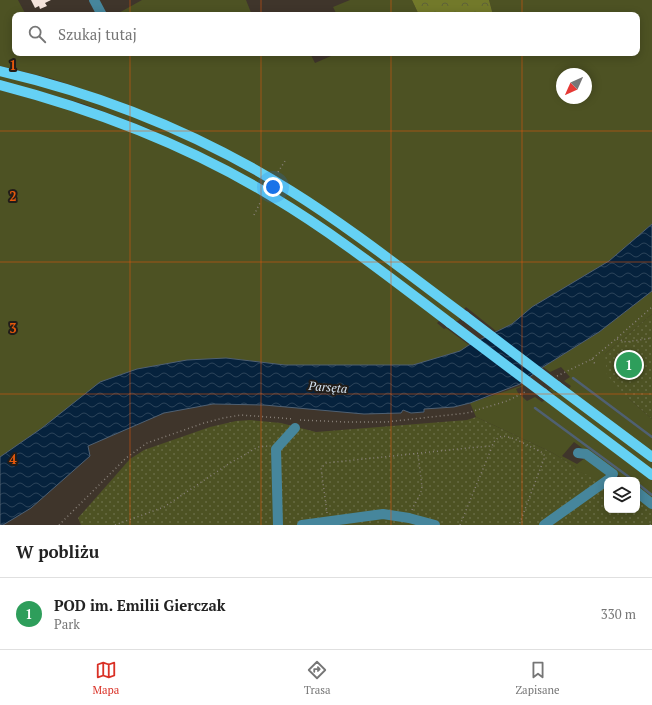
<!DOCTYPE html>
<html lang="pl">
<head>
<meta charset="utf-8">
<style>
	:root { --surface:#fff; --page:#f2f2f2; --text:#222; --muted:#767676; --line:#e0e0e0; --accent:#d93025 }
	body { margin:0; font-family:"PT Serif",serif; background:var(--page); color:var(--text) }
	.controls { position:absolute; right:12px; bottom:12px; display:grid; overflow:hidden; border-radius:8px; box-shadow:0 2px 10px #0003 }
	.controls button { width:36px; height:36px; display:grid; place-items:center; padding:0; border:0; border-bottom:1px solid var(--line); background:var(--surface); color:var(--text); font:20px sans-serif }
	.compass { position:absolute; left:556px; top:68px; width:36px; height:36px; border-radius:50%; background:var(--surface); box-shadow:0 2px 10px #0003; rotate:225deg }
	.you { position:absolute; left:273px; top:187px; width:14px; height:14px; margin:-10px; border:3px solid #fff; border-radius:50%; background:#1a73e8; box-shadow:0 0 0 6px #1a73e833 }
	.badge { display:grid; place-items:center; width:26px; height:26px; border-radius:50%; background:var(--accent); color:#fff; font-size:13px; font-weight:700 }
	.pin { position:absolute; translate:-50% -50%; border:2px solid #fff; box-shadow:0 1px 4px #0006 }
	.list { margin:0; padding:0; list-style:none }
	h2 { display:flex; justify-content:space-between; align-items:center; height:52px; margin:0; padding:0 16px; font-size:17px }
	h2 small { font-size:13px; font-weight:400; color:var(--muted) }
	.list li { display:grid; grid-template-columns:26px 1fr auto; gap:12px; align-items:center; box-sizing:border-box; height:72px; padding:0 16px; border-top:1px solid var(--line) }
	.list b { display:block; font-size:15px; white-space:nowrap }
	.list p { margin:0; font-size:13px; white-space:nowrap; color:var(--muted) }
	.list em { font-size:13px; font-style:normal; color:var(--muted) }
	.icon { flex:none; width:22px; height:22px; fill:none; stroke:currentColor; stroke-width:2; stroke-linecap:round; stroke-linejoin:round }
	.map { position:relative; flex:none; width:652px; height:525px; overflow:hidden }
	.search { position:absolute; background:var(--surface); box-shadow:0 2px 10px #0003; left:12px; right:12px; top:12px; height:44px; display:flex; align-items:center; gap:10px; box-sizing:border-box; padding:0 14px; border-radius:8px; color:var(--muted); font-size:15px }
	.sheet { height:124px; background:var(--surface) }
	nav { display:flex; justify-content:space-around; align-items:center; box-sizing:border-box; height:56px; border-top:1px solid var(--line); background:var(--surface); font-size:11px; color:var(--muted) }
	nav a { display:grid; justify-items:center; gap:2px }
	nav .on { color:var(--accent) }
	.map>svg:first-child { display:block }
</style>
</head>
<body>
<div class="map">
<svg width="652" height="525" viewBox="0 0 652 525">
	<defs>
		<pattern id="forest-crowns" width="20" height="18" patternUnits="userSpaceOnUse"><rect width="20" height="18" fill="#72792a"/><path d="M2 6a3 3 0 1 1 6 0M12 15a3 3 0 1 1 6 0" fill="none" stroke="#5e6138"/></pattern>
		<pattern id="park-dots" width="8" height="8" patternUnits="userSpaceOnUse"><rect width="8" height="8" fill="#4d5223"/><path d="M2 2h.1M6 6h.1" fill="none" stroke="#676b43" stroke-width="1.8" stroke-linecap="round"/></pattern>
		<pattern id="water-waves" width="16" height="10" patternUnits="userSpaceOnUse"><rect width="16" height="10" fill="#06223d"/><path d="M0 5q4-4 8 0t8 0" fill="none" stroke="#2b4359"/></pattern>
	</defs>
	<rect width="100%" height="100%" fill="#3f352b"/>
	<path fill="#4d5223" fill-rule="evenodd" d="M0 0H18L26 15H15V53H310L315 63 338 53H637V15H493L489 0H652V224L609 261 532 307 512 324 496 331 466 307 463 310 323 206 123 103 53 79 0 66ZM562 74H586V98H562Z
		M142 0H246L252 15H115Z
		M350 0H412L419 15H337L333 7Z
		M0 75C113 100 220 150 317 213 367 245 414 283 461 318L458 321H455L367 255 152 130 84 104 49 94 0 81Z
		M0 90C27 98 55 104 82 113 130 130 179 149 224 174 301 215 370 268 440 320L437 323 444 329 446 328 469 345 460 351 413 365H285L226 358 42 428 0 457Z
		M652 291V314L605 354 628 398 652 419V452L569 389 571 386 564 381 570 377 561 367 550 372 543 367 599 332Z
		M530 383 516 389 518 393 527 401 535 397 542 402 545 400 652 480V501L637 489V480H625L574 442 562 456 577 464 585 458 606 474 605 477 601 482 573 469 576 467 551 452 476 417 470 403Z
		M551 388 556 392 557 391 652 462V470L552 395 553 393 549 390Z"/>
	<path fill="url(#forest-crowns)" d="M412 0H489L493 15H419Z"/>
	<path fill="url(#park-dots)" d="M652 314V419L628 398 607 375 605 354Z
		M476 417 551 452 576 467 574 469 607 484V510H637V498L652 508V525H81L78 518 130 459 144 450 210 427 236 421 250 420 281 423 316 432 467 420Z"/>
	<path fill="url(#water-waves)" stroke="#4f6072" d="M652 224V291L599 332 543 367 520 384 470 403 454 407 424 409V412L411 413 403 410 401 413 364 414 264 405 213 404 164 413 88 446 90 456 31 508 3 525H0V457L42 428 100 382 137 369 187 360 226 358 285 365H413L460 351 469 345 512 324 532 307 609 261Z"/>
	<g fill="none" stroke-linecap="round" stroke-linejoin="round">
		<path stroke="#4f6072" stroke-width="2.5" d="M573 378 652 437
			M535 408 633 480
			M637 483 652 495"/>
	</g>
	<path fill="#f4e4db" d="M31 0H51L45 3 47 6 40 9 39 6 35 8Z"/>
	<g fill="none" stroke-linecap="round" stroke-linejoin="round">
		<path stroke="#888078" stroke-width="1.5" stroke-dasharray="1 3" stroke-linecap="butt" d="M278 172 285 161
			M254 215 261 201
			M617 339 626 342 652 338
			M592 359 595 364
			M557 376 592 359 616 339 652 307
			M300 420 346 422H386L467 413 507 401 527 391
			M412 510C415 502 421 496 422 487L418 454
			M327 513 321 468 326 463 468 448 492 446C494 442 495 439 500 437 508 433 532 448 541 452L544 455V459L519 525
			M59 525 126 458 147 443 204 423 223 418 241 415 294 419
			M115 525 164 507 230 463 258 447 268 446
			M460 525 492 447
			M650 525 652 523"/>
		<path stroke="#46869c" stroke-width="10" d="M94 0 102 15
			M637 492 652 504
			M278 525 276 449 295 428
			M302 525 383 514 409 518 435 525
			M544 525 609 479 613 474 586 454 578 453"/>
		<path stroke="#65d1f4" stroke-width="10" d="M0 71C103 95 202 135 291 191 352 229 408 274 465 316
			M0 85C96 110 188 145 273 197 335 234 393 280 450 323
			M557 386 652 457
			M543 393 652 475"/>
		<path stroke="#65d1f4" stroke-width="10" d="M465 316 557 386
			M450 323 543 393"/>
	</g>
	<path fill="none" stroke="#e8590c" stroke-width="1" stroke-opacity="0.55" d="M130 0V15M261 0V15M391 0V15M522 0V15M130 53V525M261 53V525M391 53V525M522 53V525M0 131H652M0 262H652M0 394H652"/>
	<g text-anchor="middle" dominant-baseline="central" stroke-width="4" stroke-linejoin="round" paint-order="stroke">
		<g font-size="12" font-style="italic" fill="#d5e4f3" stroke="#221d19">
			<text transform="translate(328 387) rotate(5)">Parsęta</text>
		</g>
	</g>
	<g font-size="13" text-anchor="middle" font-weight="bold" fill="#e8590c" stroke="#221d19" stroke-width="4" stroke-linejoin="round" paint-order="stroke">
		<text x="13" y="70">1</text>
		<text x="13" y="201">2</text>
		<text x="13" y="333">3</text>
		<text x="13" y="464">4</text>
	</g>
</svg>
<div class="controls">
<button><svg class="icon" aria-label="layers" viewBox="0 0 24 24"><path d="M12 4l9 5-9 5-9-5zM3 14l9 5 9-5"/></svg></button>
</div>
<svg class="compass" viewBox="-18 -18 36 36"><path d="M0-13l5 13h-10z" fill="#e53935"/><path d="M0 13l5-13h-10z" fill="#767676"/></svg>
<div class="you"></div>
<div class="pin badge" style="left:629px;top:365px;background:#2e9e5b">1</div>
<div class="search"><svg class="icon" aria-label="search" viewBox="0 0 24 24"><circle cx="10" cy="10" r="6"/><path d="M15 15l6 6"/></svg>Szukaj tutaj</div>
</div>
<section class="sheet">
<h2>W pobliżu<small></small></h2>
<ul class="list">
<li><span class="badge" style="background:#2e9e5b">1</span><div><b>POD im. Emilii Gierczak</b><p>Park</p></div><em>330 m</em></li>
</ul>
</section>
<nav>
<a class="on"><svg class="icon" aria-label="map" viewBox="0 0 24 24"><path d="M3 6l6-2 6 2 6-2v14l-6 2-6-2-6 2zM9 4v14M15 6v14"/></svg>Mapa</a>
<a><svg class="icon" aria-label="directions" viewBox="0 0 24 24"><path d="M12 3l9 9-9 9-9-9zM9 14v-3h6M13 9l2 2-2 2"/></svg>Trasa</a>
<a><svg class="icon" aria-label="saved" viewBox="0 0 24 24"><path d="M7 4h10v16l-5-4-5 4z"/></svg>Zapisane</a>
</nav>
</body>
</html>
